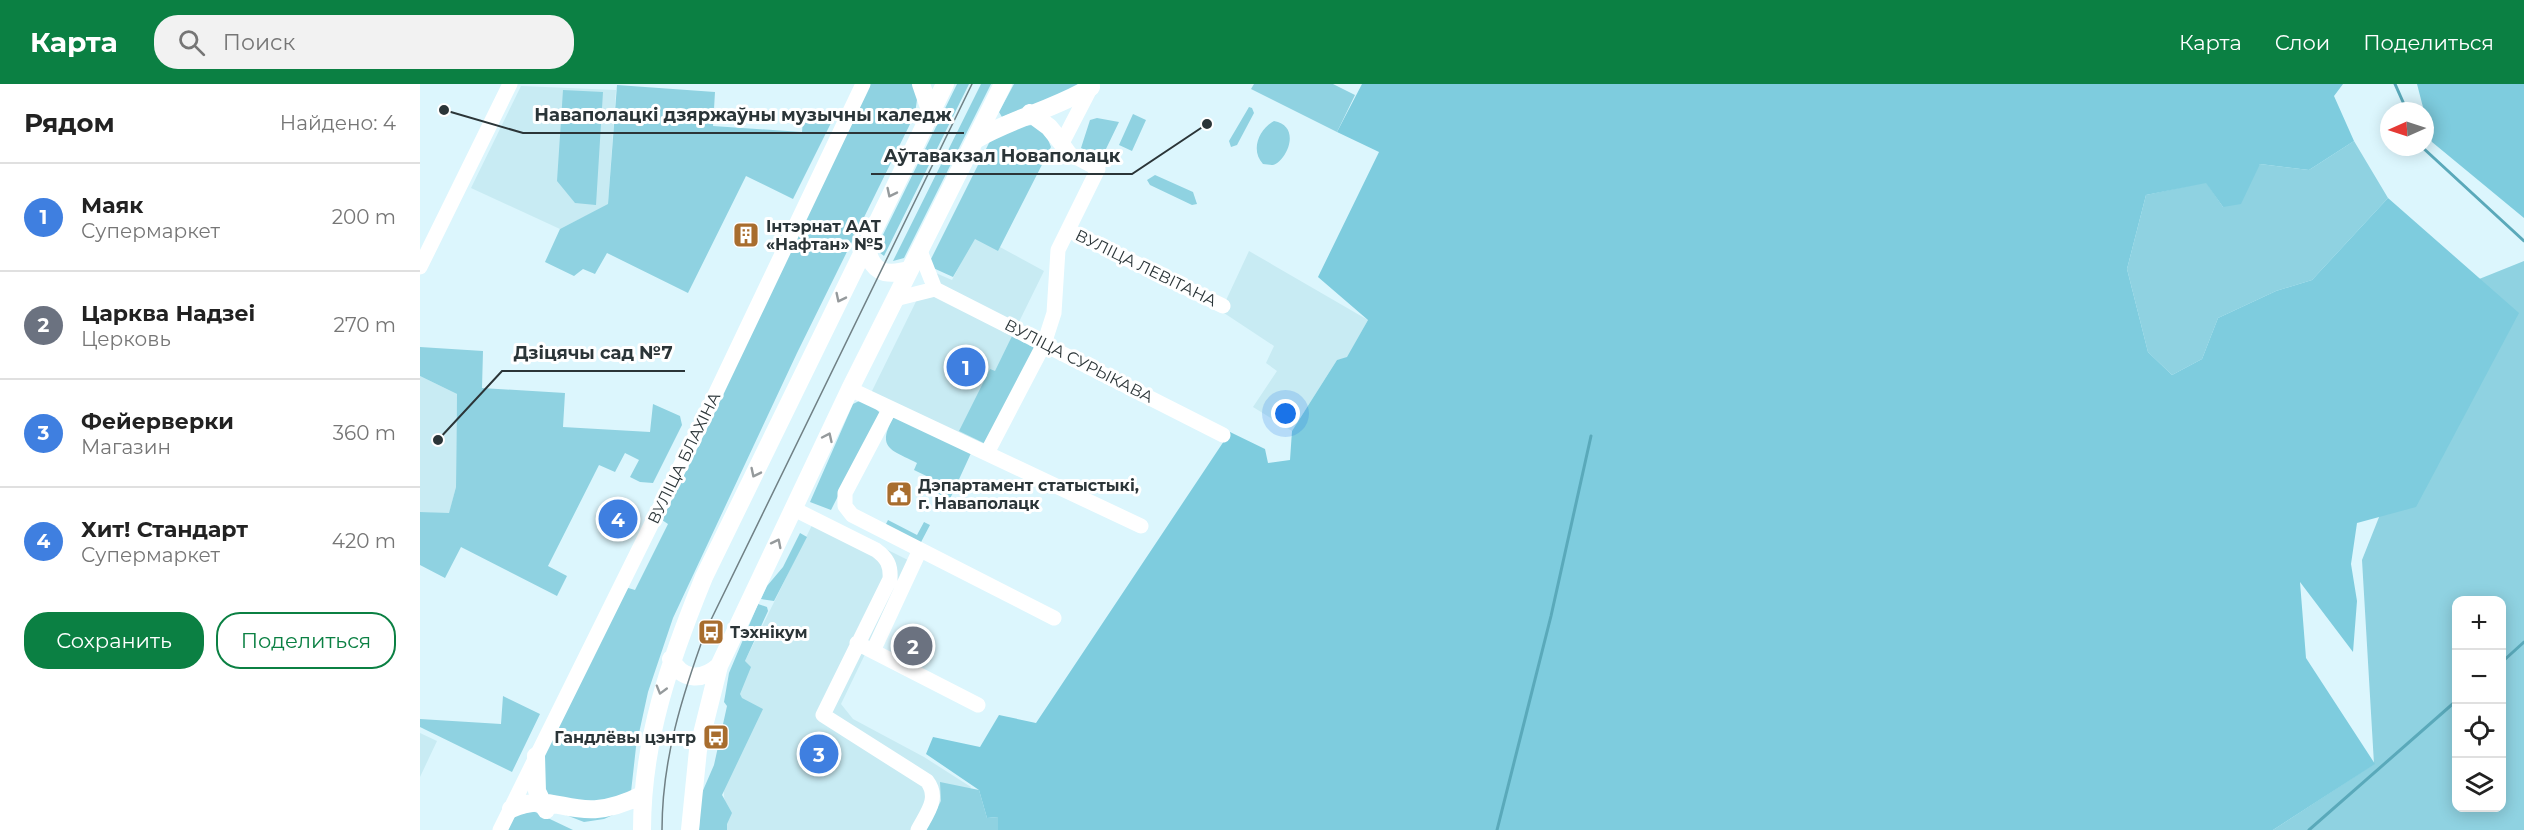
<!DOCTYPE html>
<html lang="ru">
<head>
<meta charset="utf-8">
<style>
	:root { --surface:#fff; --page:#f2f2f2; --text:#222; --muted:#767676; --line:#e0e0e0; --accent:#0b8043 }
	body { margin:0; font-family:Montserrat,sans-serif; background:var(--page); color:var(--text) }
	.controls { position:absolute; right:18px; bottom:18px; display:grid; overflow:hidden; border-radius:12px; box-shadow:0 3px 15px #0003 }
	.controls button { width:54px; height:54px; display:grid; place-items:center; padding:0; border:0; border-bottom:2px solid var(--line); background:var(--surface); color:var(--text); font:30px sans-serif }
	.compass { position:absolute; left:1960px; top:18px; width:54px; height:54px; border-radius:50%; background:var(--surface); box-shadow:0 3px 15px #0003; rotate:267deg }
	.you { position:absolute; left:866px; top:330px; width:21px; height:21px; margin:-15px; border:4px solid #fff; border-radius:50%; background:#1a73e8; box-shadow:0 0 0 9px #1a73e833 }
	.badge { display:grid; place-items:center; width:39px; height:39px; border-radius:50%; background:var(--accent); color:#fff; font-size:20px; font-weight:700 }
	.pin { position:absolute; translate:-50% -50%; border:3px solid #fff; box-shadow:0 2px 6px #0006 }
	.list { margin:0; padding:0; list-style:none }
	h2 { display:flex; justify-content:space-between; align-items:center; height:78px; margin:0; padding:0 24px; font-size:26px }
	h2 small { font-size:20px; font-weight:400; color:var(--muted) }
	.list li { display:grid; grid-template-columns:39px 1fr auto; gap:18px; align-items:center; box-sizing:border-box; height:108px; padding:0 24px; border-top:2px solid var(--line) }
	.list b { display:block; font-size:22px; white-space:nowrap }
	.list p { margin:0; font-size:20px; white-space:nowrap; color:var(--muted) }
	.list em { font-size:20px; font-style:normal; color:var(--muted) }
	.actions { display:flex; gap:12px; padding:18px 24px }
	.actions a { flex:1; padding:14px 0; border:2px solid var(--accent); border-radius:24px; text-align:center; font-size:21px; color:var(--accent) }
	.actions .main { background:var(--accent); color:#fff }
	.icon { flex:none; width:33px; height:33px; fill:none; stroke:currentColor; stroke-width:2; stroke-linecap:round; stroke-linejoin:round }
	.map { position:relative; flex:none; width:2104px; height:746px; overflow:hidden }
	header { display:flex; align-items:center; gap:36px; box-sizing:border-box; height:84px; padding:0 30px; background:var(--accent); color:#fff }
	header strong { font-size:28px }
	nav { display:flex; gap:33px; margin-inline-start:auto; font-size:21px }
	.search { width:420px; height:54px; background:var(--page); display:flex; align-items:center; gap:15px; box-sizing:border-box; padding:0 21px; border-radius:24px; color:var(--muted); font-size:22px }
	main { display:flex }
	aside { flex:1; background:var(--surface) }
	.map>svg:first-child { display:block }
</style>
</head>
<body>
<header>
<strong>Карта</strong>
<div class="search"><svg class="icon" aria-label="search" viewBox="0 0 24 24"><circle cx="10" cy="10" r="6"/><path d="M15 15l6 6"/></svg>Поиск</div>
<nav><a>Карта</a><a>Слои</a><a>Поделиться</a></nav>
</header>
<main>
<aside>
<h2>Рядом<small>Найдено: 4</small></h2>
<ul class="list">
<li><span class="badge" style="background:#3f7fe0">1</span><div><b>Маяк</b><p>Супермаркет</p></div><em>200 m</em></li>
<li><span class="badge" style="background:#6b7280">2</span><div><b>Царква Надзеі</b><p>Церковь</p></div><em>270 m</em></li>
<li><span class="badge" style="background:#3f7fe0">3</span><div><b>Фейерверки</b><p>Магазин</p></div><em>360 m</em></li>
<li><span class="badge" style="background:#3f7fe0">4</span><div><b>Хит! Стандарт</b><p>Супермаркет</p></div><em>420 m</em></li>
</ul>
<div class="actions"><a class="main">Сохранить</a><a>Поделиться</a></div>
</aside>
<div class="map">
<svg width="2104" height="746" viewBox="0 0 2104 746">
	<rect width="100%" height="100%" fill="#dcf6fd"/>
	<path fill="#c8ebf3" d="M101 2 196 6 188 121 140 145 51 104Z
		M556 150 624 187 593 250 568 361 561 362 451 309 511 187 532 196Z
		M829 167 948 236 927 274 917 276 872 347 833 323 857 287 846 279 854 262 801 227Z
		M0 292 37 310 36 403 29 430 0 428Z
		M397 431 490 477 421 620 433 635 504 673 551 703 530 746H307L303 699 325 577Z
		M0 649 17 657 0 693Z"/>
	<path fill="#8fd2e1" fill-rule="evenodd" d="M448 0H494L498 8 495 30 377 269 253 534 228 608 216 663 211 708 193 731 184 735 164 738 138 728 125 714 122 671 205 503 215 506 248 440 239 434Z
		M537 0H549L464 172 459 168 458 161Z
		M561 0H571L484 174 473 177Z
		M594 0H658L654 5 582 33 579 28Z
		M834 0H913L935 11 917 48 831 5Z
		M197 1 295 8 293 42 382 48 384 24 412 37 373 115 326 92 268 209 187 169 175 190 163 185 154 192 125 178 140 145 188 120Z
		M143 6 183 8 176 121 155 119 137 97Z
		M829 23 832 24 834 29 817 61 811 63 809 57Z
		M713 30 726 36 712 67 699 61Z
		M677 34 699 38 685 67 678 72 661 64 670 36Z
		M854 37C882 42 867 77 853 81 850 81 846 80 843 80 830 66 839 45 854 37Z
		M612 41 624 46 631 63 578 167 555 155 533 193 511 183V175L570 57 596 43Z
		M1934 57 1968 114 1892 196 1856 207 1798 234 1782 275 1752 291 1728 268 1707 185 1726 111 1786 98 1803 123 1840 80 1889 86Z
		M735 91 773 108 777 120 772 121 730 101 727 96Z
		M2104 177V746H1853L1954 680 1942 476 1967 413 1992 222ZM2036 516H2082V724H2036Z
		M593 250 615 264 568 361 539 347 570 285 575 287Z
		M0 263 63 267 62 304 145 309 143 343 230 348 233 320 260 332 262 341 233 399 220 398 210 393 219 376 205 369 195 388 179 381 128 482 147 492 137 512 41 463 25 494 0 481V428L29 429 36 403 37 310 0 292Z
		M441 316 449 318 460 329 411 426 390 418 433 320Z
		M481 333 552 367 524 428 513 422 523 400 494 386 497 379C472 366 456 365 473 334Z
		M468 436 497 451 504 438 510 441 499 462 464 444Z
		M380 449 387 453 354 517 341 515 347 502 363 483Z
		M338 520 347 523 348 527 325 577 331 583 320 610 322 614 343 625 302 711 312 729 307 740V746H279L281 711 294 681 307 622 304 618 309 589Z
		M83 612 120 630 92 688 0 643V635L81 640Z
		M520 698 559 706 567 734 578 733V746H506L521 717Z
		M113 727 153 746H87L94 732Z"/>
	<path fill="#7eccde" d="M942 0H1923L1914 12 1934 57 1889 86 1840 80 1821 120 1803 123 1786 99 1726 111 1707 185 1728 268 1752 291 1782 275 1798 234 1856 207 1892 196 1968 114 2099 229 1996 423 1937 439 1931 480 1937 517 1933 568 1880 498 1886 574 1955 680 1853 746H578V733L567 734 559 706 506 670 513 653 560 663 579 631 616 639 810 348 845 365 848 379 870 376 872 347 917 276 927 273 948 236 898 193 959 68 917 48Z
		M1997 0H2104V134L2012 58Z"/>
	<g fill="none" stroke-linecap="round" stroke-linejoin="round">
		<path stroke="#5aa9ba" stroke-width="3" d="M1975 0 1987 27
			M2002 63 2104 157
			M2082 578 2104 558
			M1077 746 1131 532 1171 352
			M1889 746 2036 617"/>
		<path stroke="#fff" stroke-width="15" d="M648 146 803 222
			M500 167 515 205
			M0 183 90 0
			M515 205 803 351
			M475 215 515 205
			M430 305 721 442
			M470 324 425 409V422L432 431 634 534
			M567 369 624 260 634 229 638 166 678 85 650 70 642 59 672 1
			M374 425 456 466C467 474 471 481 470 495L403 631 507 697C520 714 507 729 498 746
			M437 559 558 621
			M453 567 499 468
			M80 746 281 340 443 0"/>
		<path stroke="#fff" stroke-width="18" d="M501 0 511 29
			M610 29 629 43 642 59
			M557 55C593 34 635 25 671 3L670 0
			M446 161C451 188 464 193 489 186
			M251 575C262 597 282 597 299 582
			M116 672 117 707 126 726
			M91 725C139 703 152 746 222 711
			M222 746C222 656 250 576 284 493L525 0
			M270 746 278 666 299 582 430 305 583 0"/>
		<path stroke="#708085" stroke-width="1.5" d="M242 746C242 675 262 612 286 546L552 0"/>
	</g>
	<defs><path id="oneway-chevron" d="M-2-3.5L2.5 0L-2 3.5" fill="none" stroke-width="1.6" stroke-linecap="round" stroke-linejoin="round" transform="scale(1.5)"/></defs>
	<g stroke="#959a9c">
		<use href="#oneway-chevron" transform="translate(471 109) rotate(116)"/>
		<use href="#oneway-chevron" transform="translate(420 214) rotate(116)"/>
		<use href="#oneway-chevron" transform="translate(408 353) rotate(-65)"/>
		<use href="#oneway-chevron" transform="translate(335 389) rotate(116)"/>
		<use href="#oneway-chevron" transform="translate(357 459) rotate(-63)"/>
		<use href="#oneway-chevron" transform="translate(241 606) rotate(106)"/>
	</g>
	<defs>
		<symbol id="building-square" viewBox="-11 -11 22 22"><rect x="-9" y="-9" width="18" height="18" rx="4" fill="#a86d2e" stroke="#fff"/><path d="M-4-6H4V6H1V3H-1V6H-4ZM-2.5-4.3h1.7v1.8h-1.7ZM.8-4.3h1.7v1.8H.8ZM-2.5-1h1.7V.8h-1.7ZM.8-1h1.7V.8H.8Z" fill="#fff"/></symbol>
		<symbol id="civic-square" viewBox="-11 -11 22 22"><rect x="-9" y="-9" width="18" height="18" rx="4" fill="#a86d2e" stroke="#fff"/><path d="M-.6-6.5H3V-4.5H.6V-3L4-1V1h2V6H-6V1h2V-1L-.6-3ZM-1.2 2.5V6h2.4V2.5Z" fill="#fff"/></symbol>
		<symbol id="bus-square" viewBox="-11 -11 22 22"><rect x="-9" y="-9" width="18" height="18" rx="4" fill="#a86d2e" stroke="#fff"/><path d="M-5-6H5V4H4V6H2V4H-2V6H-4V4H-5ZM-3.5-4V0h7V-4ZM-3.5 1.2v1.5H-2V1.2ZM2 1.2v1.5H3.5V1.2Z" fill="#fff"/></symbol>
	</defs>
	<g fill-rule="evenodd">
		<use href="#building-square" x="311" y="136" width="30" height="30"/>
		<use href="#civic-square" x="464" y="395" width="30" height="30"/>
		<use href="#bus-square" x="276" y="533" width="30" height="30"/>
		<use href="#bus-square" x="281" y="638" width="30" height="30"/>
	</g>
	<g text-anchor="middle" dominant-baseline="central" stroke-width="6" stroke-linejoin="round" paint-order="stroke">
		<g font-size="16" font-weight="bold" fill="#2b3538" stroke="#fff" text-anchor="start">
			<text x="346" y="142">Інтэрнат ААТ<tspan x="346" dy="18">«Нафтан» №5</tspan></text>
			<text x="498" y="401">Дэпартамент статыстыкі,<tspan x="498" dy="18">г. Наваполацк</tspan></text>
			<text x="310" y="548">Тэхнікум</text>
			<text x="276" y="653" text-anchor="end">Гандлёвы цэнтр</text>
		</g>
		<g font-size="16" fill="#2b3538" stroke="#fff">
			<text transform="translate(726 184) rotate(26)">ВУЛІЦА ЛЕВІТАНА</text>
			<text transform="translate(659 277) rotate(27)">ВУЛІЦА СУРЫКАВА</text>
			<text transform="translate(264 374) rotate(-64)">ВУЛІЦА БЛАХІНА</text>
		</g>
	</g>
	<path fill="none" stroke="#2b3538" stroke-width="2" d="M24 26L103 49H544M787 40L712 90H451M18 356L82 287H265"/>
	<g fill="#2b3538" stroke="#fff" stroke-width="2">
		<circle cx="24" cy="26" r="6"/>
		<circle cx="787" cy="40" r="6"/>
		<circle cx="18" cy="356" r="6"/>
	</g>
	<g font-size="18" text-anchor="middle" font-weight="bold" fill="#2b3538" stroke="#fff" stroke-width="6" stroke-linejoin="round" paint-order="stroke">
		<text x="323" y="37">Наваполацкі дзяржаўны музычны каледж</text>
		<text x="582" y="78">Аўтавакзал Новаполацк</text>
		<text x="173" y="275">Дзіцячы сад №7</text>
	</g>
</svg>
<div class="controls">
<button>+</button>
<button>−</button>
<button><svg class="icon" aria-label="locate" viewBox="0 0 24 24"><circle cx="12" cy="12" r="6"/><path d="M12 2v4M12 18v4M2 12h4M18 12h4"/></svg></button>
<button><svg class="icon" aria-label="layers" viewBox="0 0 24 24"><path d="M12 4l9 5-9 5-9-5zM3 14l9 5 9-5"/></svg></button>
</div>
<svg class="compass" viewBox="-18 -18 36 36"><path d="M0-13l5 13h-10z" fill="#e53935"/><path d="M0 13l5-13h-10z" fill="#767676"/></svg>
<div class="you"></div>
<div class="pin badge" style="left:546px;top:283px;background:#3f7fe0">1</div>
<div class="pin badge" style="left:493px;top:562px;background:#6b7280">2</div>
<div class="pin badge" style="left:399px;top:670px;background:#3f7fe0">3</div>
<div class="pin badge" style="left:198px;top:435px;background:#3f7fe0">4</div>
</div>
</main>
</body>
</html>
